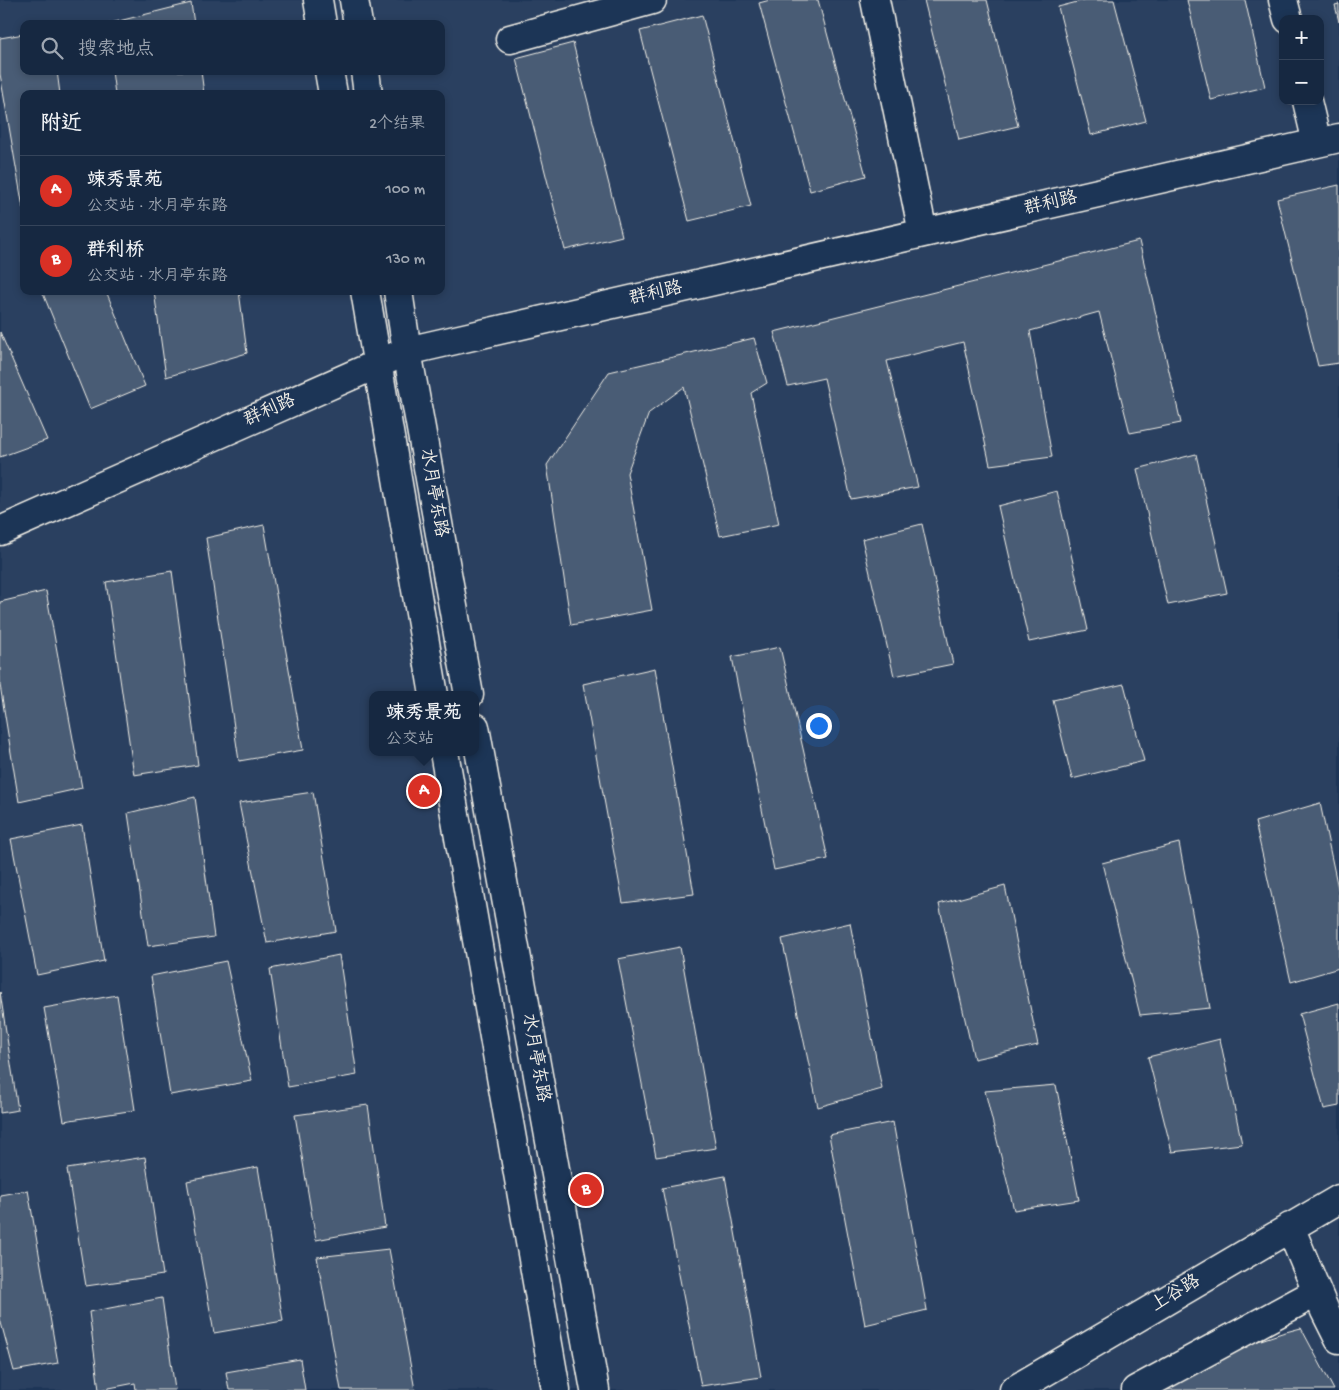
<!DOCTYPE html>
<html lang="zh">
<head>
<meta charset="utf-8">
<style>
	:root { --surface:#162841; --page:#1f3048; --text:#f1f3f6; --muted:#9ea6b1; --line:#35445a; --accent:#d93025 }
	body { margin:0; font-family:"Gochi Hand","LXGW WenKai TC",sans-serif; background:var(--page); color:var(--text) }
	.controls { position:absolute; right:15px; top:15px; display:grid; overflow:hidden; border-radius:10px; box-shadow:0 2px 8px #0003 }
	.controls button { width:45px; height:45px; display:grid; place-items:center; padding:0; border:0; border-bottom:1px solid var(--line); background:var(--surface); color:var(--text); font:25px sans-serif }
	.you { position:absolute; left:818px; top:725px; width:18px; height:18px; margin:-12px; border:4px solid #fff; border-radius:50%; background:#1a73e8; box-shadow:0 0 0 8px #1a73e833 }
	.badge { display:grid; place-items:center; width:32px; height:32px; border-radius:50%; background:var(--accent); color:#fff; font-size:16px; font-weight:700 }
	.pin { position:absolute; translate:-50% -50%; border:2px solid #fff; box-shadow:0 1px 5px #0006 }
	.popup { position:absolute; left:369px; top:691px; width:110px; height:65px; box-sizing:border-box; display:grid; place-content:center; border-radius:10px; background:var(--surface); filter:drop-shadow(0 1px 4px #0005); font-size:16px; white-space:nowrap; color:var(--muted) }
	.popup b { font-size:19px; color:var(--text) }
	.popup::after { content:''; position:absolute; left:50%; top:100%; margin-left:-10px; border:10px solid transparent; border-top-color:var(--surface) }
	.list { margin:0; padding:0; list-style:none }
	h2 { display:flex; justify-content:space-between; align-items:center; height:65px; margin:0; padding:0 20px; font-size:21px }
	h2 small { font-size:16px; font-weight:400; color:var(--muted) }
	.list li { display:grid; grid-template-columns:32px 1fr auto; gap:15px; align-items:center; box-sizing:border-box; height:70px; padding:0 20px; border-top:1px solid var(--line) }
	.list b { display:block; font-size:19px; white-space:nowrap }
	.list p { margin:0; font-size:16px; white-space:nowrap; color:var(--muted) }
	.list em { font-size:16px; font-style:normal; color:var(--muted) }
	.icon { flex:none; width:28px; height:28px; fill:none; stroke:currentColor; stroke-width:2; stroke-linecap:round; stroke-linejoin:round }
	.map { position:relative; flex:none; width:1339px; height:1390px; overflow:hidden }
	.search { position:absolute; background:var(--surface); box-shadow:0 2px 8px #0003; left:20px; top:20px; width:425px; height:55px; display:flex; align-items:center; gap:12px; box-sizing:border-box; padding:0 18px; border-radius:10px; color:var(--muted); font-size:19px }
	.panel { position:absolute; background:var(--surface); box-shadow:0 2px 8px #0003; left:20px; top:90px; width:425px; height:205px; border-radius:10px }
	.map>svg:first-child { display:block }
</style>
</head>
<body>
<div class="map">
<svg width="1339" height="1390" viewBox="0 0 1339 1390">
	<rect width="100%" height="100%" fill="#1d3557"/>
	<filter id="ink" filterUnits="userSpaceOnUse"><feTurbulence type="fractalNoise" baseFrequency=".02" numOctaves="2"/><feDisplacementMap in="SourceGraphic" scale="10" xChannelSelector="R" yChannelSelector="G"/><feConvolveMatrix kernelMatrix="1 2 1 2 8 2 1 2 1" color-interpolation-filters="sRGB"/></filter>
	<g filter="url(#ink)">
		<path fill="#2a4060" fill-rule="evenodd" d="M0 0H1339V1390H0ZM1283 19H1320V101H1283ZM24 24H441V71H24ZM24 94H441V291H24ZM373 695H475V752H373Z"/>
		<path fill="#485b74" stroke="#f4f1e8" d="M770 0H818L866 176 810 191 759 3Z
			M924 0H987L1018 126 959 140Z
			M1085 0H1114L1146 121 1091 135 1058 7Z
			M1187 0H1245L1265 87 1211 100Z
			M191 3 194 24H107Z
			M1339 4V22L1335 5Z
			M702 15 751 206 689 221 640 31Z
			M24 34V71H57L60 94H24L23 208 0 74V38Z
			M573 43 622 236 565 250 516 58Z
			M112 71H201L204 94H115Z
			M1339 185V363L1318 366 1277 199Z
			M1139 241 1181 423 1130 433 1099 312 1030 331 1052 457 990 465 963 342 887 361 918 487 851 499 824 378 788 386 774 332Z
			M42 291H106L145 386 90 409Z
			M154 291H239L247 353 166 377Z
			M0 332 47 440 0 457Z
			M754 338 767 383 751 393 779 524 720 536 684 387 649 413 627 473 652 610 571 625 547 465 609 372Z
			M1196 454 1227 593 1168 605 1137 469Z
			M1057 491 1088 630 1029 642 998 506Z
			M922 524 953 664 894 676 862 539Z
			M264 525 303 750 239 761 206 538Z
			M172 571 198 765 134 775 106 582Z
			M46 591 82 788 19 802 0 685V602Z
			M780 647 828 859 774 870 732 657Z
			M655 668 694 894 623 903 583 684Z
			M1124 684 1144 761 1072 779 1053 700Z
			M313 792 336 931 267 943 239 803Z
			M195 797 214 937 148 946 128 813Z
			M1320 803 1339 893V968L1291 982 1255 822Z
			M82 825 104 961 37 975 11 839Z
			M1179 843 1210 1008 1140 1015 1102 863Z
			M1005 886 1038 1045 974 1059 939 904Z
			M850 923 882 1089 818 1107 782 939Z
			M680 947 716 1148 656 1157 618 959Z
			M339 955 357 1075 288 1087 270 969Z
			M226 961 252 1081 170 1095 151 976Z
			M0 992 18 1110 0 1113Z
			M117 995 135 1110 64 1121 44 1008Z
			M1339 1003V1106L1324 1109 1299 1014Z
			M1220 1039 1242 1144 1172 1152 1148 1057Z
			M1056 1085 1079 1200 1014 1210 985 1091Z
			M368 1105 385 1227 316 1240 295 1115Z
			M893 1122 927 1310 865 1325 829 1135Z
			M145 1157 163 1275 86 1286 67 1169Z
			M258 1167 283 1321 214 1333 187 1181Z
			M725 1176 761 1377 701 1386 662 1188Z
			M28 1190 58 1363 14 1371 0 1319V1195Z
			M389 1249 415 1390H341L317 1257Z
			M162 1298 175 1390H136L135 1383 99 1390 89 1312Z
			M1301 1328 1334 1390H1164L1240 1347 1282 1333Z
			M300 1359 305 1390H229L226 1372Z"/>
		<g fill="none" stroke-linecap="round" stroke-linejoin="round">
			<defs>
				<path id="minor" d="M875 0 923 233
					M1283 0 1288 19
					M510 39 652 0
					M1307 101 1317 143
					M0 531 407 351 1339 138
					M1290 1227 1325 1311 1339 1339
					M1014 1390 1339 1199
					M1136 1390 1317 1292"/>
				<path id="major" d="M318 0 322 24
					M354 0 358 24
					M329 71 333 94
					M365 71 368 94
					M365 291 434 695
					M398 291 407 351 469 695
					M475 727 595 1390
					M444 752 556 1390"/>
			</defs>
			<use href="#minor" stroke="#f4f1e8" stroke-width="31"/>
			<use href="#major" stroke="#f4f1e8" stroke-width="31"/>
			<use href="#minor" stroke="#1d3557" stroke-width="28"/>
			<use href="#major" stroke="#1d3557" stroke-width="28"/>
		</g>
	</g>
	<g text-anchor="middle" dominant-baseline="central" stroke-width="4" stroke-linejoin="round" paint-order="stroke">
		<g font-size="18" fill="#f4f1e8" stroke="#1d3557">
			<text transform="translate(1051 204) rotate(-13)">群利路</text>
			<text transform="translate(656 294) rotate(-13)">群利路</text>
			<text transform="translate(270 411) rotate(-24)">群利路</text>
			<text transform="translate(433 493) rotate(80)">水月亭东路</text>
			<text transform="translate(535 1058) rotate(80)">水月亭东路</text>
			<text transform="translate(1176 1294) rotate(-31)">上谷路</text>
		</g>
	</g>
</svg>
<div class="controls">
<button>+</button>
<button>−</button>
</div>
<div class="you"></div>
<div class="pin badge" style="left:424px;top:791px">A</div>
<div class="popup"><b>竦秀景苑</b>公交站</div>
<div class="pin badge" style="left:586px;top:1190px">B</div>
<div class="search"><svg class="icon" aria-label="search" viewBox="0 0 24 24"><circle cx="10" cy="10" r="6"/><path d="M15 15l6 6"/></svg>搜索地点</div>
<section class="panel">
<h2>附近<small>2个结果</small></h2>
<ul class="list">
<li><span class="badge">A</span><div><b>竦秀景苑</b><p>公交站 · 水月亭东路</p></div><em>100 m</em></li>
<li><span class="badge">B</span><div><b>群利桥</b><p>公交站 · 水月亭东路</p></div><em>130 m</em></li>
</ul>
</section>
</div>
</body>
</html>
